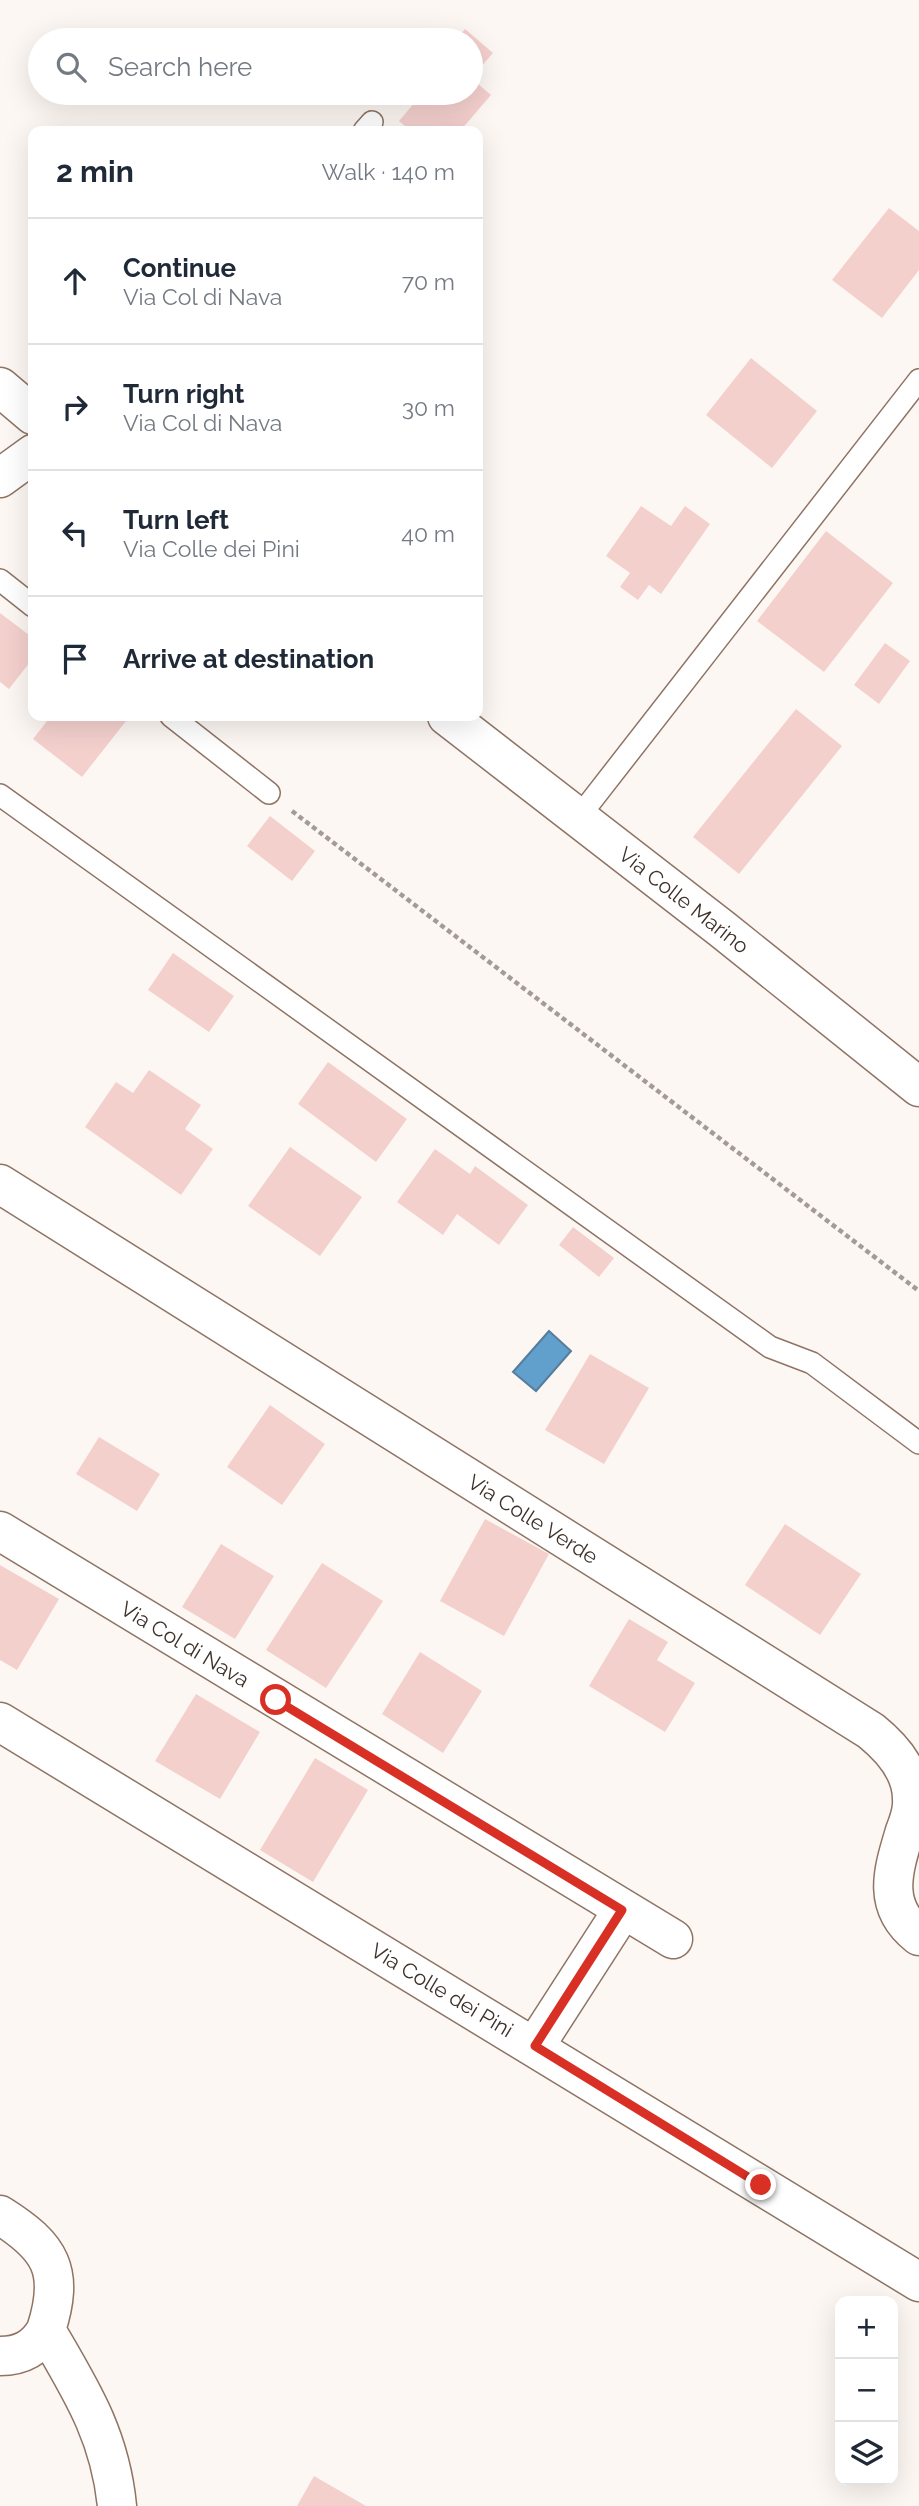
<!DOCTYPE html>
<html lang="en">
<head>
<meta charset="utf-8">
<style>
	:root { --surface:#fff; --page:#f2f2f3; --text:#1f2937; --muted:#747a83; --line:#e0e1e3 }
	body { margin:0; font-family:Raleway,sans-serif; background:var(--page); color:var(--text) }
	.controls { position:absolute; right:21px; bottom:21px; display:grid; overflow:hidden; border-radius:14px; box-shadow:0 7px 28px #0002 }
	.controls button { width:63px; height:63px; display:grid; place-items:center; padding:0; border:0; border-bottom:2px solid var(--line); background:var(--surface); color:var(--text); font:35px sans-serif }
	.stop { position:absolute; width:21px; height:21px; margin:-16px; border:5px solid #d93025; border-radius:50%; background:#fff }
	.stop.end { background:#d93025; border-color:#fff; box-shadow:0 2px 7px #0008 }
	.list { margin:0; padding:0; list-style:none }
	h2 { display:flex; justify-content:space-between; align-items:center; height:91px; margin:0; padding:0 28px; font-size:30px }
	h2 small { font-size:23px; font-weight:400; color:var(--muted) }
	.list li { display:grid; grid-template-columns:46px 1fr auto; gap:21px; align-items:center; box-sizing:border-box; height:126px; padding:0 28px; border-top:2px solid var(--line) }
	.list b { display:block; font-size:26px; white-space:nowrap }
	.list p { margin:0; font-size:23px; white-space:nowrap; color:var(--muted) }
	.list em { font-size:23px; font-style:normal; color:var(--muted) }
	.icon { flex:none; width:38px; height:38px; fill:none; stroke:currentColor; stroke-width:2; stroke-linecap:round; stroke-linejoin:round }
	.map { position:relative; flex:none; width:919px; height:2506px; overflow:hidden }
	.search { position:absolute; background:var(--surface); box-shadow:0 7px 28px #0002; left:28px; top:28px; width:455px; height:77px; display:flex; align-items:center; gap:18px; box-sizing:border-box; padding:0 24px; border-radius:38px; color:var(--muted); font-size:26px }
	.panel { position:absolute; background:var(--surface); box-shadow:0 7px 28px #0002; left:28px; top:126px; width:455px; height:595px; border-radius:14px }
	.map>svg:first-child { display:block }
</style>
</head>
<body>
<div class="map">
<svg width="919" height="2506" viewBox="0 0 919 2506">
	<rect width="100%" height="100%" fill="#fdf7f3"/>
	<path fill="#619fcd" stroke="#567e9c" stroke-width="2" d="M549 1331 571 1351 536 1391 513 1372Z"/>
	<path fill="#f4d0cd" d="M465 29 493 53 471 78 491 95 460 131H411L399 121 421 95 419 93H471V40H456Z
		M889 208 919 231V270L882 318 832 280Z
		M751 358 817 411 772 468 706 415Z
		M641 506 671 526 685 506 710 524 661 594 649 585 638 600 620 587 630 573 606 556Z
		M826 531 893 583 824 672 757 621Z
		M0 613 33 638V658L9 689 0 682Z
		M885 643 910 661 879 704 854 685Z
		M796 709 842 746 739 874 693 837Z
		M51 716H130L82 777 33 739Z
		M270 816 315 851 292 881 247 846Z
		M173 953 234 996 209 1032 148 990Z
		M328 1062 407 1119 376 1162 298 1104Z
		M149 1070 201 1105 185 1129 213 1149 181 1195 85 1127 116 1082 133 1093Z
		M290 1147 362 1197 320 1256 248 1206Z
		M435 1149 470 1174 475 1166 528 1205 499 1245 457 1214 443 1235 397 1202Z
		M573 1227 614 1258 599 1277 559 1245Z
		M590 1354 649 1388 604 1464 545 1430Z
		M270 1405 325 1444 282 1505 227 1467Z
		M99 1437 160 1474 137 1511 76 1474Z
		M485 1519 549 1554 504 1636 440 1601Z
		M785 1524 861 1574 820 1635 745 1585Z
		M221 1544 274 1576 235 1639 182 1607Z
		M322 1563 383 1601 326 1688 266 1650Z
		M0 1565 59 1599 17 1670 0 1660Z
		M629 1619 668 1642 657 1660 695 1683 665 1732 589 1686Z
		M420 1652 482 1691 443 1753 382 1714Z
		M196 1694 260 1732 220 1799 155 1761Z
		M315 1758 368 1790 313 1882 260 1850Z
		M314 2476 366 2506H297Z"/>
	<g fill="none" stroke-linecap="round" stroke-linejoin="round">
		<defs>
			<path id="service" d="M364 131 372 122
				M0 580 33 606
				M171 716 269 793
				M0 795 770 1347 812 1363 919 1443
				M578 818 919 380"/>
			<path id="minor" d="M0 387 33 415
				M0 478 33 454
				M447 716 722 929 919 1087
				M0 1184 871 1731C892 1748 912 1771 912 1799 913 1810 909 1821 905 1831 893 1871 881 1906 919 1936
				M0 1531 673 1939
				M0 1722 919 2282
				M535 2046 622 1911
				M0 2215C51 2247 65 2271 46 2330 81 2390 110 2435 117 2506
				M0 2356C21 2356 36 2348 46 2330"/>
		</defs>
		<use href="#service" stroke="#8f7464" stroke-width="24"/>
		<use href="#minor" stroke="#8f7464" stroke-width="41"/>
		<path stroke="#a49b96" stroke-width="4.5" stroke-dasharray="5 3.5" stroke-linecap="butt" d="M292 811 919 1291"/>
		<use href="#service" stroke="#fff" stroke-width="21"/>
		<use href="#minor" stroke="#fff" stroke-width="38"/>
	</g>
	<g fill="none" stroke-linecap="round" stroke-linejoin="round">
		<path stroke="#d93025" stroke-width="9" d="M276 1700 622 1910 535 2046 761 2185"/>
	</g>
	<g text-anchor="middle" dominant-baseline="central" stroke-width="6" stroke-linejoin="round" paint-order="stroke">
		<g font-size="21" fill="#3e322b" stroke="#fff">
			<text transform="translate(684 900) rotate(38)">Via Colle Marino</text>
			<text transform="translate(533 1519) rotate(32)">Via Colle Verde</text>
			<text transform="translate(185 1644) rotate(31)">Via Col di Nava</text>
			<text transform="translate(442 1990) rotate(31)">Via Colle dei Pini</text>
		</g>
	</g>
</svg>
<div class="controls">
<button>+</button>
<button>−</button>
<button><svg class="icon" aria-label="layers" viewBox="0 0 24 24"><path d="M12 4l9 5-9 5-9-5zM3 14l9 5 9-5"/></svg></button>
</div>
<div class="stop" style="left:276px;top:1700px"></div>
<div class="stop end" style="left:761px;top:2185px"></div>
<div class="search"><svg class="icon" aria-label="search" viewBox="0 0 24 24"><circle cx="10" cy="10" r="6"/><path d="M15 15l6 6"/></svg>Search here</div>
<section class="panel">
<h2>2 min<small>Walk · 140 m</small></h2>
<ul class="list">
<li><svg class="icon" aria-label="ahead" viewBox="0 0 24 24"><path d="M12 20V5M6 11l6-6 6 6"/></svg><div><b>Continue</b><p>Via Col di Nava</p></div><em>70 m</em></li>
<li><svg class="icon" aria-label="right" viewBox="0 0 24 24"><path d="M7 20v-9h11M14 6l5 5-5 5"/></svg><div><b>Turn right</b><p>Via Col di Nava</p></div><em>30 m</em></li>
<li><svg class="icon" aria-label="left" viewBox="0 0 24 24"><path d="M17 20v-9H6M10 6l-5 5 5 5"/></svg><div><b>Turn left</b><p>Via Colle dei Pini</p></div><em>40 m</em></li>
<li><svg class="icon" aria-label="arrive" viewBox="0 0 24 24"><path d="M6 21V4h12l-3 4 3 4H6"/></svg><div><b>Arrive at destination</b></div></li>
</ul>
</section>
</div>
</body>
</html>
